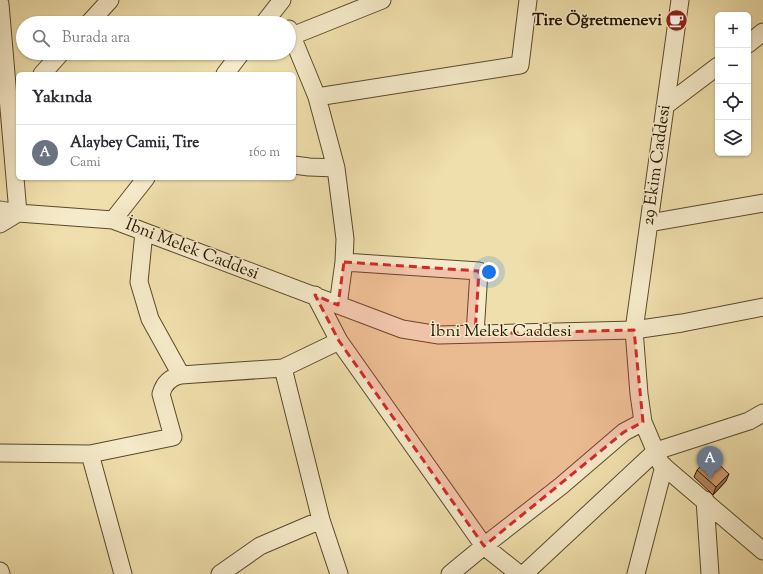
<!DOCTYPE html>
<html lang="tr">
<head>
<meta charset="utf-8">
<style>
	:root { --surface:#fff; --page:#f7f7f7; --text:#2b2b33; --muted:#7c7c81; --line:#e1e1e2; --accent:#1a73e8 }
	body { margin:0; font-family:"Sorts Mill Goudy",serif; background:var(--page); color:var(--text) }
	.controls { position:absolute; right:12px; top:12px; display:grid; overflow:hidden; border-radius:6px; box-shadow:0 1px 3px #0004 }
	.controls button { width:36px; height:36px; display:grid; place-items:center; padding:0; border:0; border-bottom:1px solid var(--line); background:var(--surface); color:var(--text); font:20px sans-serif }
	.you { position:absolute; left:489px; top:272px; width:14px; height:14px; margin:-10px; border:3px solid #fff; border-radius:50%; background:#1a73e8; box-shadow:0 0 0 6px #1a73e833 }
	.badge { display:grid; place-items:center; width:26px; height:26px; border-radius:50%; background:var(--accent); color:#fff; font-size:13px; font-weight:700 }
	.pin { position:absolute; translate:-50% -33px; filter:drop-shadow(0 1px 2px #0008) }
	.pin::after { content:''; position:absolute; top:21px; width:14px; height:12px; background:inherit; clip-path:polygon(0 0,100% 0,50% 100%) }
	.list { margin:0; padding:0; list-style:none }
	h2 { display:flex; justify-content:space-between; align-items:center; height:52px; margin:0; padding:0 16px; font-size:17px }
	h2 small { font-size:13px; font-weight:400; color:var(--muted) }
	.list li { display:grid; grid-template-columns:26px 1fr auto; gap:12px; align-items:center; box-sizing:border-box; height:56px; padding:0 16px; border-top:1px solid var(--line) }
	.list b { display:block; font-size:15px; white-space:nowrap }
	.list p { margin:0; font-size:13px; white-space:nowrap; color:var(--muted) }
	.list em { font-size:13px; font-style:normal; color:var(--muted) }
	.icon { flex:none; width:22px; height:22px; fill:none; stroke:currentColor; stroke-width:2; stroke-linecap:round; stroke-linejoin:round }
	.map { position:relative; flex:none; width:763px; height:574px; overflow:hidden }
	.search { position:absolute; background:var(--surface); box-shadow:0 1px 3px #0004; left:16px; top:16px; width:280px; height:44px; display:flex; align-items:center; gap:10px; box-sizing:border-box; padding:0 14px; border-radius:22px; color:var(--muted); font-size:15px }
	.panel { position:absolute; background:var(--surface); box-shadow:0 1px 3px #0004; left:16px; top:72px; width:280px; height:108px; border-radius:6px }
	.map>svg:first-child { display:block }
</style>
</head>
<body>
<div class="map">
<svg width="763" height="574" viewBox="0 0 763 574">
	<rect width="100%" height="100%" fill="#efdfac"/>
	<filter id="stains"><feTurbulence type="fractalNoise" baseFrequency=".005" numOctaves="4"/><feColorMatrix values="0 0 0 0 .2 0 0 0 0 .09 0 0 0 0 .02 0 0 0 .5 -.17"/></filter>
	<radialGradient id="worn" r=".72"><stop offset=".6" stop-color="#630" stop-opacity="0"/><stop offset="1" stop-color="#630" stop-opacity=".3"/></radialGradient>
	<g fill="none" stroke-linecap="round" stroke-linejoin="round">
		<defs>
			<path id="minor" d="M680 0 634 330 639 394 643 422 661 464 763 551
				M0 4 18 213 0 210
				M89 23 110 0
				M264 23 282 0
				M289 29 317 97 336 168 345 239 344 262 338 305
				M292 36 382 0
				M748 44 763 32
				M42 74 61 53
				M225 74 241 53
				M317 97 520 65 528 0
				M665 106 718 66
				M294 165 309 167 336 168
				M113 220 146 178
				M649 223 763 203
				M0 224 18 213 113 220 402 329 439 335 634 330 682 323 763 307
				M144 232 139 282 150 319 181 375 283 368 339 341
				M344 262 479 271 475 334
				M315 295 339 341 484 546 519 574
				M283 368 321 520 339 574
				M0 453 90 454 173 437 161 394C164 383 171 377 181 375
				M90 454 123 574
				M705 500 710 574
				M0 571 1 574
				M220 574 260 546 321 520
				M450 574 484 546 561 486 624 432 643 422
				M524 574 656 451 749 421 763 413
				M636 574 664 466"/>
		</defs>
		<use href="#minor" stroke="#5a492b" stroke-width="19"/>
		<use href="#minor" stroke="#f5eac9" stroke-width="17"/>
	</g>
	<path fill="#b6865f" stroke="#281700" d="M697 470 726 481 713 495 694 477Z"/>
	<path fill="#946d4d" stroke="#281700" d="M729 474 726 481 713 495 716 487Z"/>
	<path fill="#d49c6e" stroke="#281700" d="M710 456 729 474 716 487 697 470Z"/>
	<path fill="#d62828" fill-opacity="0.2" stroke="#d62828" stroke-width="3" stroke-dasharray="8 5" stroke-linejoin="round" d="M344 262 479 271 475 334 634 330 643 422 624 432 484 546 339 341 315 295 338 305Z"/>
	<defs>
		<symbol id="cafe-disc" viewBox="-11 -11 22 22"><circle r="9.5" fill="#8f2418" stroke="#f5eac9"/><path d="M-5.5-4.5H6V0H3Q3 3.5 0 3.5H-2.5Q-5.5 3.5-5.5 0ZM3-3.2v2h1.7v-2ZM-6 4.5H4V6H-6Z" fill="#fff"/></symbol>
	</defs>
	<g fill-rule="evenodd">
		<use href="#cafe-disc" x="664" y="8" width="25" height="25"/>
	</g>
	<g text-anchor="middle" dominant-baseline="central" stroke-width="3" stroke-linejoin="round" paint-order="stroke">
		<g font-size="17" font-weight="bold" fill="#281700" stroke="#f5eac9" text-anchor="end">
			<text x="662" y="21">Tire Öğretmenevi</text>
		</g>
		<g font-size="17" fill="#281700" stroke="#f5eac9">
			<text transform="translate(657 165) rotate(-82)">29 Ekim Caddesi</text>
			<text transform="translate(192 250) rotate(21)">İbni Melek Caddesi</text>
			<text x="501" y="332">İbni Melek Caddesi</text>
		</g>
	</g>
	<rect width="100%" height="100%" filter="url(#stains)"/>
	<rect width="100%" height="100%" fill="url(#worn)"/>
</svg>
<div class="controls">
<button>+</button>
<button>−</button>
<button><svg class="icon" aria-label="locate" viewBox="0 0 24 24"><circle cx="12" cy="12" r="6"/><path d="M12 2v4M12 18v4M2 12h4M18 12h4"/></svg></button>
<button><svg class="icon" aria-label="layers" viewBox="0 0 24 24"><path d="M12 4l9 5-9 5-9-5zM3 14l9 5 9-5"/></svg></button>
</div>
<div class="you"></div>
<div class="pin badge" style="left:710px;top:479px;background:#6b7280">A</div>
<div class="search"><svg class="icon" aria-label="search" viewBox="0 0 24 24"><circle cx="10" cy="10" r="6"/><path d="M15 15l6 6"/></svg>Burada ara</div>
<section class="panel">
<h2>Yakında<small></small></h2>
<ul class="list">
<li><span class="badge" style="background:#6b7280">A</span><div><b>Alaybey Camii, Tire</b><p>Cami</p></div><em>160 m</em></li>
</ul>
</section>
</div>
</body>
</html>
